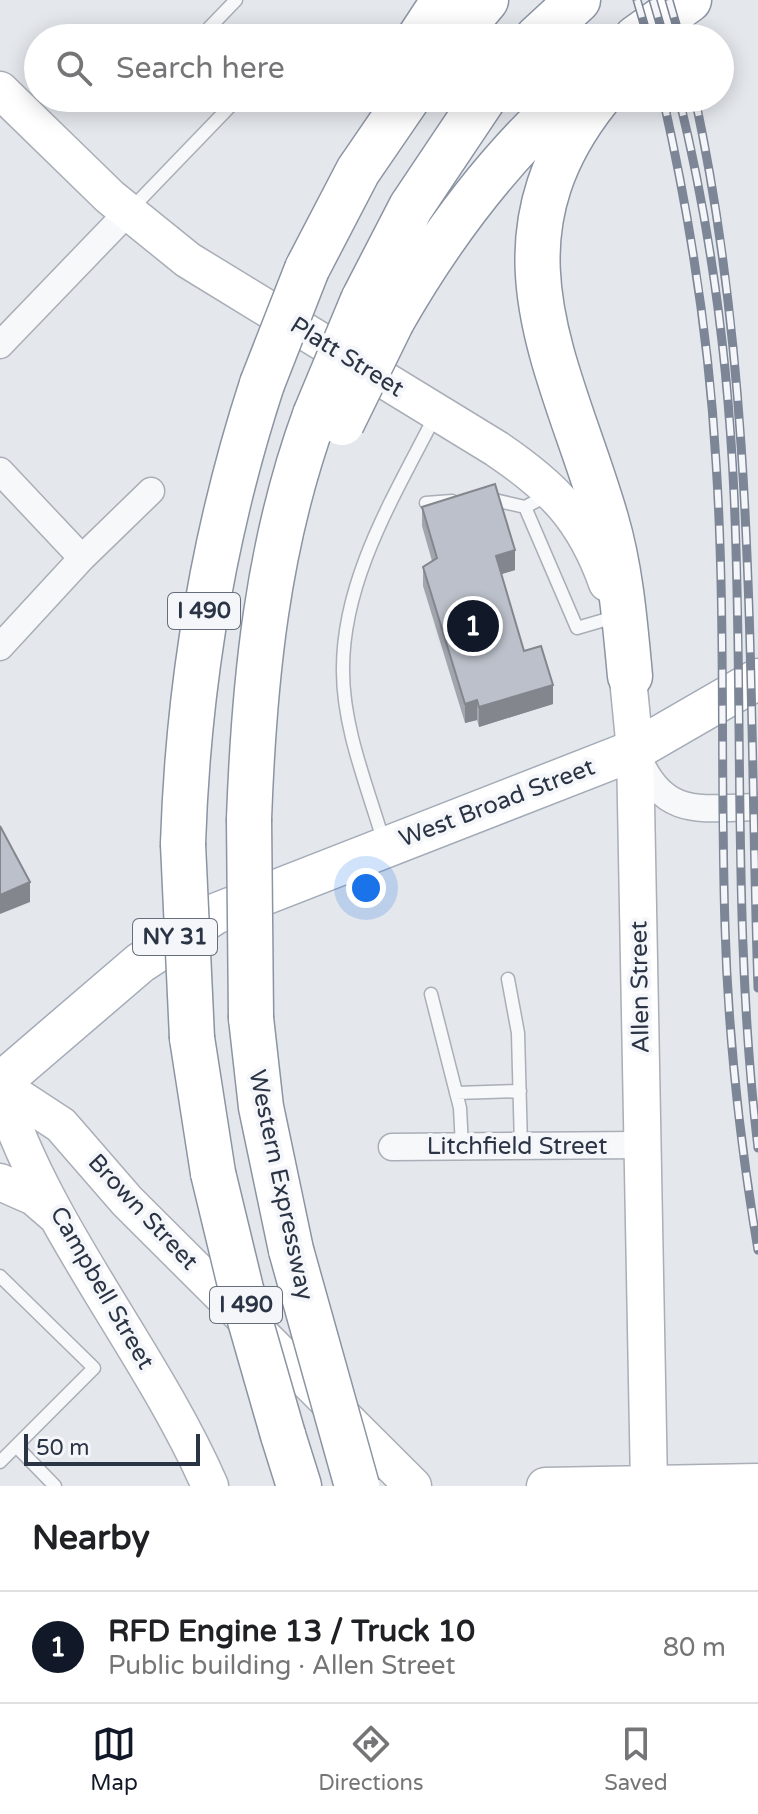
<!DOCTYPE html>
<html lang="en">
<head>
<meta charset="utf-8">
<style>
	:root { --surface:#fff; --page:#f6f6f6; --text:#202124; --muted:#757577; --line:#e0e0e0; --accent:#111827 }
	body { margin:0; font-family:"Varela Round",sans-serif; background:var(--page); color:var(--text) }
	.scale { position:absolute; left:24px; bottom:20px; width:176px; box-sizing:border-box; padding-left:8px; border:4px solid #2b3445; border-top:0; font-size:22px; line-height:28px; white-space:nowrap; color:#2b3445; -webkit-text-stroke:6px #f4f6f9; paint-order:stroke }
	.you { position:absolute; left:366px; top:888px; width:28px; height:28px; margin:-20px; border:6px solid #fff; border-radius:50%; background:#1a73e8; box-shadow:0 0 0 12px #1a73e833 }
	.badge { display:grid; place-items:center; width:52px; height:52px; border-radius:50%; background:var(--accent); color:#fff; font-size:26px; font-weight:700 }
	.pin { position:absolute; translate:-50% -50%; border:4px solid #fff; box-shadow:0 2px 8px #0006 }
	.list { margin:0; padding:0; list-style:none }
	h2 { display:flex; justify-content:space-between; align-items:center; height:104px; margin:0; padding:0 32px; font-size:34px }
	h2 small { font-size:26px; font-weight:400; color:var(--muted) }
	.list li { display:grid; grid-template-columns:52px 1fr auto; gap:24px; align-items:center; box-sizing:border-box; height:112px; padding:0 32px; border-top:2px solid var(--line) }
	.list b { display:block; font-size:30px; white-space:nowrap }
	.list p { margin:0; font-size:26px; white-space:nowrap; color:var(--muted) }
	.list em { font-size:26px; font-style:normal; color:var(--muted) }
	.icon { flex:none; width:44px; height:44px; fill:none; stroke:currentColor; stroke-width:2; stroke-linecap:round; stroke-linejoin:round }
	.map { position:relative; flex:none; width:758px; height:1486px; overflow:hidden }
	.search { position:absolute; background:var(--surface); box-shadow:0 4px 20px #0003; left:24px; right:24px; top:24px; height:88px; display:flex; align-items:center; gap:20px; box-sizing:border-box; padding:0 28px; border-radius:44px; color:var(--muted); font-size:30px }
	.sheet { height:216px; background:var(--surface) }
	nav { display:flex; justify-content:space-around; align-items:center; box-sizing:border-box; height:112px; border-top:2px solid var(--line); background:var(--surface); font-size:22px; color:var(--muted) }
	nav a { display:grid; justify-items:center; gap:4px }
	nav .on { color:var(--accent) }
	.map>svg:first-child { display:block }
</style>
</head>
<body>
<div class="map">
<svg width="758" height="1486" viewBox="0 0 758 1486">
	<rect width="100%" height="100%" fill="#e4e7ec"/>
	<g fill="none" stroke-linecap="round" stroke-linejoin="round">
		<defs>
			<path id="lane" d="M220 38 209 28 236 0
				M132 208 238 98
				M486 498 525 507 548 495
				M426 503 452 501
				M525 507 577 628 618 616
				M384 843C368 788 343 729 343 671 342 579 396 493 436 414
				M508 979 518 1033 521 1146
				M431 994 460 1108 462 1146
				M456 1093 520 1091
				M0 1276 94 1368 0 1462
				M16 1446 55 1486"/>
			<path id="street" d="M0 345 128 212
				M0 471 82 558
				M0 647 82 558 151 491
				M638 757C664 819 701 808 758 807
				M392 1147 643 1145"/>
			<path id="secondary" d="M0 90 110 197 188 260 497 449C553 487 584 518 607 583
				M625 648 635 750 649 1486
				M0 1085 61 1125 127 1201 413 1486
				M0 1087C42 1225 151 1351 210 1486
				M0 1182 34 1197 56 1216
				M545 1486 758 1482"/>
			<path id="primary" d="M0 1083 140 963 215 914 635 750 758 679"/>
			<path id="highway" d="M419 38 444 0
				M454 38 486 0
				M537 38 578 0
				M636 38 689 0
				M598 98C481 245 562 368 606 519 621 570 625 623 630 676
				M307 269 358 171 408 98
				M363 300 411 207 484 98
				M392 321C438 240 497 161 566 98
				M249 819C254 681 267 546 315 415
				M183 844C188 686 213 534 262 384
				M251 1018 261 1107 291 1250
				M192 1038 213 1173
				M283 1435 299 1486"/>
		</defs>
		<use href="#lane" stroke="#a9aeb7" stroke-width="15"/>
		<use href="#street" stroke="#a9aeb7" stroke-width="29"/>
		<use href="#secondary" stroke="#a9aeb7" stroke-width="39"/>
		<use href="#primary" stroke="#a3abb8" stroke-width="43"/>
		<use href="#highway" stroke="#8b94a3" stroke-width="47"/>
		<use href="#lane" stroke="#f7f8fa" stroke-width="12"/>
		<use href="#street" stroke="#f7f8fa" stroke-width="26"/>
		<use href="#secondary" stroke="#fff" stroke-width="36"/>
		<use href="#primary" stroke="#fff" stroke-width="40"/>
		<use href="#highway" stroke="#fff" stroke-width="44"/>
		<defs>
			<path id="rail" d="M637 0 648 38
				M653 0 664 38
				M669 0 680 38
				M663 98C690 218 709 339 716 462 726 616 720 771 725 926 728 1035 740 1143 758 1250
				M679 98C711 228 728 361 734 494 744 712 732 931 758 1148
				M695 98C758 390 748 690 758 988"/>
		</defs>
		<use href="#rail" stroke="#7d8696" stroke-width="9"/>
		<use href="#rail" stroke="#f4f6f9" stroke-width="6" stroke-dasharray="18" stroke-linecap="butt"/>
		<defs>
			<path id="highway-bridge" d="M262 384 307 269
				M315 415 363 300
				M342 423 392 321
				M249 819 251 1018
				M183 844 192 1038
				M213 1173 241 1289 283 1435
				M291 1250 357 1486"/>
		</defs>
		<use href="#highway-bridge" stroke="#8b94a3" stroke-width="47" stroke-linecap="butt"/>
		<use href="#highway-bridge" stroke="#fff" stroke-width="44"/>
	</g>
	<path fill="#a1a5ae" d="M422 507 515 570 501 574 524 651 553 704 479 727 477 720 465 723 423 586V567L432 561 422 526Z"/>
	<path fill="#83868d" d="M515 550V570L496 576V556Z
		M553 685V704L479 727V707Z
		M477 700V720L465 723V704Z
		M30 882V902L0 914V895Z"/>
	<path fill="#bbc0ca" stroke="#83868d" stroke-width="2" d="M495 484 515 550 496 556 524 651 541 646 553 685 479 707 477 700 465 704 423 567 437 558 422 507Z
		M0 826 30 882 0 895Z"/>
	<g text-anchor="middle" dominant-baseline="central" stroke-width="8" stroke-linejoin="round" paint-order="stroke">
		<g fill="#f4f6f9" stroke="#676e7b" stroke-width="2">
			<rect x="168" y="593" width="72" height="36" rx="6"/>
			<rect x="133" y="919" width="84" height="36" rx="6"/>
			<rect x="210" y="1287" width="72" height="36" rx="6"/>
		</g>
		<g font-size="22" font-weight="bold" fill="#2b3445">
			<text x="204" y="611">I 490</text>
			<text x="175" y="937">NY 31</text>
			<text x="246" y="1305">I 490</text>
		</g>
		<g font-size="24" fill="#2b3445" stroke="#f4f6f9">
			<text transform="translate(347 357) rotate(32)">Platt Street</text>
			<text transform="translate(497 803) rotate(-21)">West Broad Street</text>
			<text transform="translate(640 987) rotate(-91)">Allen Street</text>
			<text x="517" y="1146">Litchfield Street</text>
			<text transform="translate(281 1185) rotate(78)">Western Expressway</text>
			<text transform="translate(143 1212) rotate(47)">Brown Street</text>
			<text transform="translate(102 1288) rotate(60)">Campbell Street</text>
		</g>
	</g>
</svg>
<div class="scale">50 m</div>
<div class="you"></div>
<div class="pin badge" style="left:473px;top:626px">1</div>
<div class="search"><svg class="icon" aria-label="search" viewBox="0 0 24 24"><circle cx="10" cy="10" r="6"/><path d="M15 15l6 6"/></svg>Search here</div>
</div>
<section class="sheet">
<h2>Nearby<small></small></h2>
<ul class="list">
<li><span class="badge">1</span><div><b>RFD Engine 13 / Truck 10</b><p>Public building · Allen Street</p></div><em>80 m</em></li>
</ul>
</section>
<nav>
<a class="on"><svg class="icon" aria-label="map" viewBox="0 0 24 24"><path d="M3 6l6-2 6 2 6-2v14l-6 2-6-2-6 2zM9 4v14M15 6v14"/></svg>Map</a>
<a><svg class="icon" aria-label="directions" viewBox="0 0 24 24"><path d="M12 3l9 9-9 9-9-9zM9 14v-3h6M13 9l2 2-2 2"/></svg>Directions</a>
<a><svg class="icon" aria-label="saved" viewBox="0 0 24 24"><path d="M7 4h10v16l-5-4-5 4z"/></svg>Saved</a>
</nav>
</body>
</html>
